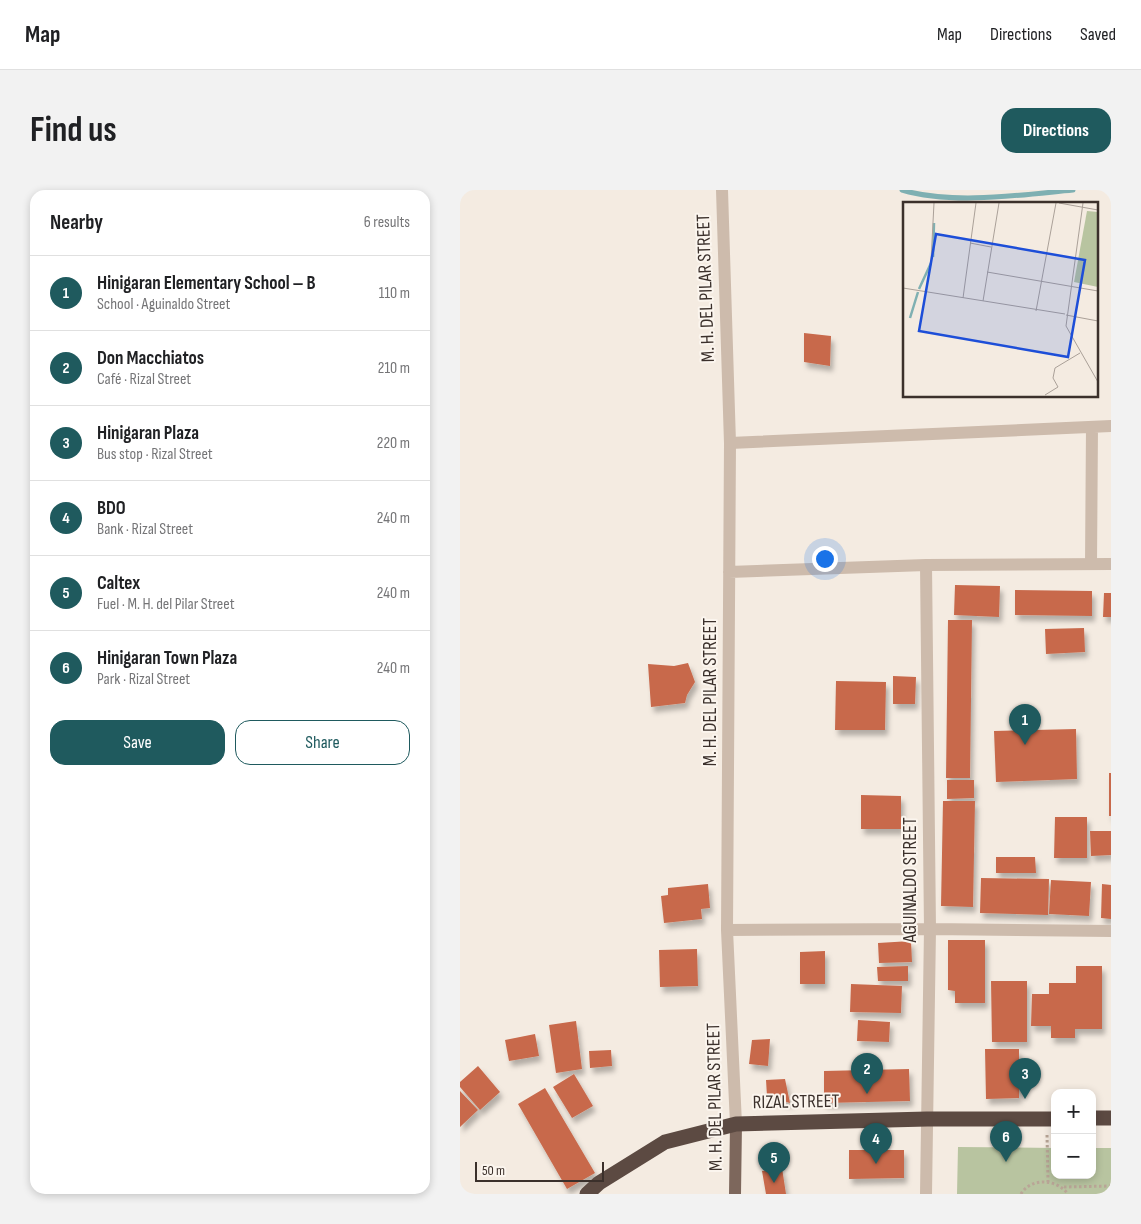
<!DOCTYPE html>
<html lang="en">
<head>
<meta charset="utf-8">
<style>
	:root { --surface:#fff; --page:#f2f2f2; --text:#202124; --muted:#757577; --line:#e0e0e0; --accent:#1f5a5e }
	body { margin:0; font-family:"Sofia Sans Condensed",sans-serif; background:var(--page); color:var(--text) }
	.controls { position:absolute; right:15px; bottom:15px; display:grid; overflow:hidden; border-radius:10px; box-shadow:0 2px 8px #0003 }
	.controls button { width:45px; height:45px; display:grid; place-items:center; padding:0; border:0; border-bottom:1px solid var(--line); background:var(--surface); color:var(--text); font:25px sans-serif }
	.scale { position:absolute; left:15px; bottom:12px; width:129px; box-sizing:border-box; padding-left:5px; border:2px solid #3b302b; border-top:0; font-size:14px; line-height:18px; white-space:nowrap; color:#3b302b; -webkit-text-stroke:4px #fbf5ee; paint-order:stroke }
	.you { position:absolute; left:364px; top:368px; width:18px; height:18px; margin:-12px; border:4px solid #fff; border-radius:50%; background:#1a73e8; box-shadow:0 0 0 8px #1a73e833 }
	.badge { display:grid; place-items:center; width:32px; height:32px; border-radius:50%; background:var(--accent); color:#fff; font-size:16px; font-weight:700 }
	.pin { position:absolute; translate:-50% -41px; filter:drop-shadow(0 1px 2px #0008) }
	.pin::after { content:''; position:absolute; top:26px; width:18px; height:15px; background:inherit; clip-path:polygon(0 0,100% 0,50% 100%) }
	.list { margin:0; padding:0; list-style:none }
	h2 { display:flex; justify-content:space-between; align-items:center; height:65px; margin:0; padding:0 20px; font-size:21px }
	h2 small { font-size:16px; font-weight:400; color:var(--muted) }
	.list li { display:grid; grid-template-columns:32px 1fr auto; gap:15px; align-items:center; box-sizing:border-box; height:75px; padding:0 20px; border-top:1px solid var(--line) }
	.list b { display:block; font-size:19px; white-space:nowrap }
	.list p { margin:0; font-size:16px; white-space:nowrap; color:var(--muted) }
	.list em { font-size:16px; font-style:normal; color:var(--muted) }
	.actions { display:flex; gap:10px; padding:15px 20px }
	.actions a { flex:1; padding:11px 0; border:1px solid var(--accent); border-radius:15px; text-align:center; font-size:18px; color:var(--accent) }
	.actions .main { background:var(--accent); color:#fff }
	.map { position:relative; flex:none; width:651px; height:1004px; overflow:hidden; border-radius:15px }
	header { display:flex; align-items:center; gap:30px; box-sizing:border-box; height:70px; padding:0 25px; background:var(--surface); border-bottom:1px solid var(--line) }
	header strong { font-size:24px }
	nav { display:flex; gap:28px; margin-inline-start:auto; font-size:18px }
	.intro { display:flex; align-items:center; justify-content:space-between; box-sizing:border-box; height:120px; padding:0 30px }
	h1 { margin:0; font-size:35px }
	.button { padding:12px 22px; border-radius:15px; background:var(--accent); color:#fff; font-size:18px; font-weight:700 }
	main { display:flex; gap:30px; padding:0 30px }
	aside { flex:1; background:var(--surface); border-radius:15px; box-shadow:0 2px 8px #0003 }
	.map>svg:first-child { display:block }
</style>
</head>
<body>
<header>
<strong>Map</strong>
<nav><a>Map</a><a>Directions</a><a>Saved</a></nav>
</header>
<div class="intro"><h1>Find us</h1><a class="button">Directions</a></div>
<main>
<aside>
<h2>Nearby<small>6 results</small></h2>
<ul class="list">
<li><span class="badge">1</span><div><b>Hinigaran Elementary School – B</b><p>School · Aguinaldo Street</p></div><em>110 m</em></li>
<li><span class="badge">2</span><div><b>Don Macchiatos</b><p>Café · Rizal Street</p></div><em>210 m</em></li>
<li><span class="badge">3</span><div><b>Hinigaran Plaza</b><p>Bus stop · Rizal Street</p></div><em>220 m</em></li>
<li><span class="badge">4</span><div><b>BDO</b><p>Bank · Rizal Street</p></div><em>240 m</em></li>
<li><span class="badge">5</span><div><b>Caltex</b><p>Fuel · M. H. del Pilar Street</p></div><em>240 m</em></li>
<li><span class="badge">6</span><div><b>Hinigaran Town Plaza</b><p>Park · Rizal Street</p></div><em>240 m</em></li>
</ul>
<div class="actions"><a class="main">Save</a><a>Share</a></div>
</aside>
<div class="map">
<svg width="651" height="1004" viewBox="0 0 651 1004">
	<defs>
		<filter id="shadow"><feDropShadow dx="3" dy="5.5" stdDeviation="2.5" flood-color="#0004"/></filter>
	</defs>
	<rect width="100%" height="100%" fill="#f4ebe1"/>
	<path fill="#b8c4a0" d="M498 957 595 958V985H632V958H651V1004H497Z"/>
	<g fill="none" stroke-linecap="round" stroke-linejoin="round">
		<path stroke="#7fb0b2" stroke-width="5" d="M442 0C493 15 560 5 613 0"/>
	</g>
	<path fill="#c8694b" filter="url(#shadow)" d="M344 143 371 146 370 176 344 172Z
		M495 395 540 396 539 427 494 425Z
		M555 400 632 401V426L555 425Z
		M644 403H651V427H643Z
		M488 430H512L510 588H486Z
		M624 438 625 462 586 464 585 439Z
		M228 473 235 492 227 505 225 513 191 517 188 474 214 476Z
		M433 486 456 487 455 514H433Z
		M376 491 426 492 425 540H375Z
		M616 539 617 589 536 592 534 541Z
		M649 583H651V626H649Z
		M487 590H514V608L487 609Z
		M401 605 441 606V639H401Z
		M483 611H515L513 717 481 716Z
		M595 627H627V668H594Z
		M630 641H651V665L631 666Z
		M536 667H575L576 683H536Z
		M521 688 589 689 588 725 520 723Z
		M591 690 631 692 629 726 589 724Z
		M248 694 250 718 241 719 242 729 204 733 201 706 208 705V698Z
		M642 694 651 695V729L641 728Z
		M488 750H525V813H495V801L488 800Z
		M451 751 452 772 419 773 418 753Z
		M237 759 238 796 200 797 199 760Z
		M365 761V794H340V762Z
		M448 776V791H418L417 777Z
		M616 776H642V839H615V848H591V836H571L572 804H589V793H616Z
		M531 791H567V852H532Z
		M391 794 442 796 441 823 390 822Z
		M398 830 430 832 429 852 397 851Z
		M116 831 122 879 96 883 89 835Z
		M75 844 79 866 49 871 45 850Z
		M310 849 308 876 289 874 292 850Z
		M525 859H559V908L526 909Z
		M151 860 152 876 130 878 129 861Z
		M18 876 40 902 20 920 0 897V892Z
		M449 879 450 911 364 913V881Z
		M114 884 133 916 112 928 93 897Z
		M325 889 330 913 307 906 306 890Z
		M85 898 135 983 107 999 58 914Z
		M0 901 18 920 0 937Z
		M389 960H444V988L389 989Z
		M322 978 326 1004H306L302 981Z"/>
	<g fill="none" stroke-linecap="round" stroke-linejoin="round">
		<path stroke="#b9a596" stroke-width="3" stroke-dasharray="2.5 2.5" stroke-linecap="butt" d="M587 945 588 992
			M604 997 651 996
			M561 1004C571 987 597 989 608 1004"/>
		<path stroke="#cdbbac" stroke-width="12" d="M262 0 270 253 267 740 276 934
			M270 253 651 236
			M631 374 632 237
			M466 375 470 739 466 1004
			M269 382 466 375 651 374
			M267 740 470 739 651 741"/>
		<path stroke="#7d675c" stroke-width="12" d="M275 1004 276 934"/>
		<path stroke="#5c4a42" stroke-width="15" d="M632 928H651
			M127 1004 139 993 205 952 276 934 467 929H595"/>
	</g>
	<g text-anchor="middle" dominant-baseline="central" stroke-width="4" stroke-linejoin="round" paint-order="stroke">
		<g font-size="19" fill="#3b302b" stroke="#fbf5ee">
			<text transform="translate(246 98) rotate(-92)">M. H. DEL PILAR STREET</text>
			<text transform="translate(250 502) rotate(-90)">M. H. DEL PILAR STREET</text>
			<text transform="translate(450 690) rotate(-90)">AGUINALDO STREET</text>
			<text transform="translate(255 907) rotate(-91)">M. H. DEL PILAR STREET</text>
			<text transform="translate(336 912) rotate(-1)">RIZAL STREET</text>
		</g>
	</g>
	<g transform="translate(443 12)">
		<rect width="195" height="195" fill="#f4ebe1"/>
		<path d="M184 9 195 10V85L171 80Z" fill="#b8c4a0"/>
		<path fill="none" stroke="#7fb0b2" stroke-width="2.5" d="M30 55 31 21M16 87 28 61M7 116 15 90"/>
		<path fill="none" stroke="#aaa098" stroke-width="1" d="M156 1 195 8M180 1 163 124 195 180M67 41 88 45M28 59 31 1M84 70 195 89M0 86 162 112M60 96 73 1M80 99 96 1M133 109 153 1M163 113 195 119M142 193 155 185 150 176 152 166 177 151"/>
		<path fill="#1d4ed8" fill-opacity="0.15" stroke="#1d4ed8" stroke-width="2.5" d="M33 32 182 58 165 155 16 129Z"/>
		<rect width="195" height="195" fill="none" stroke="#3b302b" stroke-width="2.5"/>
	</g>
</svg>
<div class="controls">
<button>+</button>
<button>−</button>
</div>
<div class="scale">50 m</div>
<div class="you"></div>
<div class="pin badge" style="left:565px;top:555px">1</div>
<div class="pin badge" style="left:407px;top:904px">2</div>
<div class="pin badge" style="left:565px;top:909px">3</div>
<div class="pin badge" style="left:416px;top:974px">4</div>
<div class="pin badge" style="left:314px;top:993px">5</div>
<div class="pin badge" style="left:546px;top:972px">6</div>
</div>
</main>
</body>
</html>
